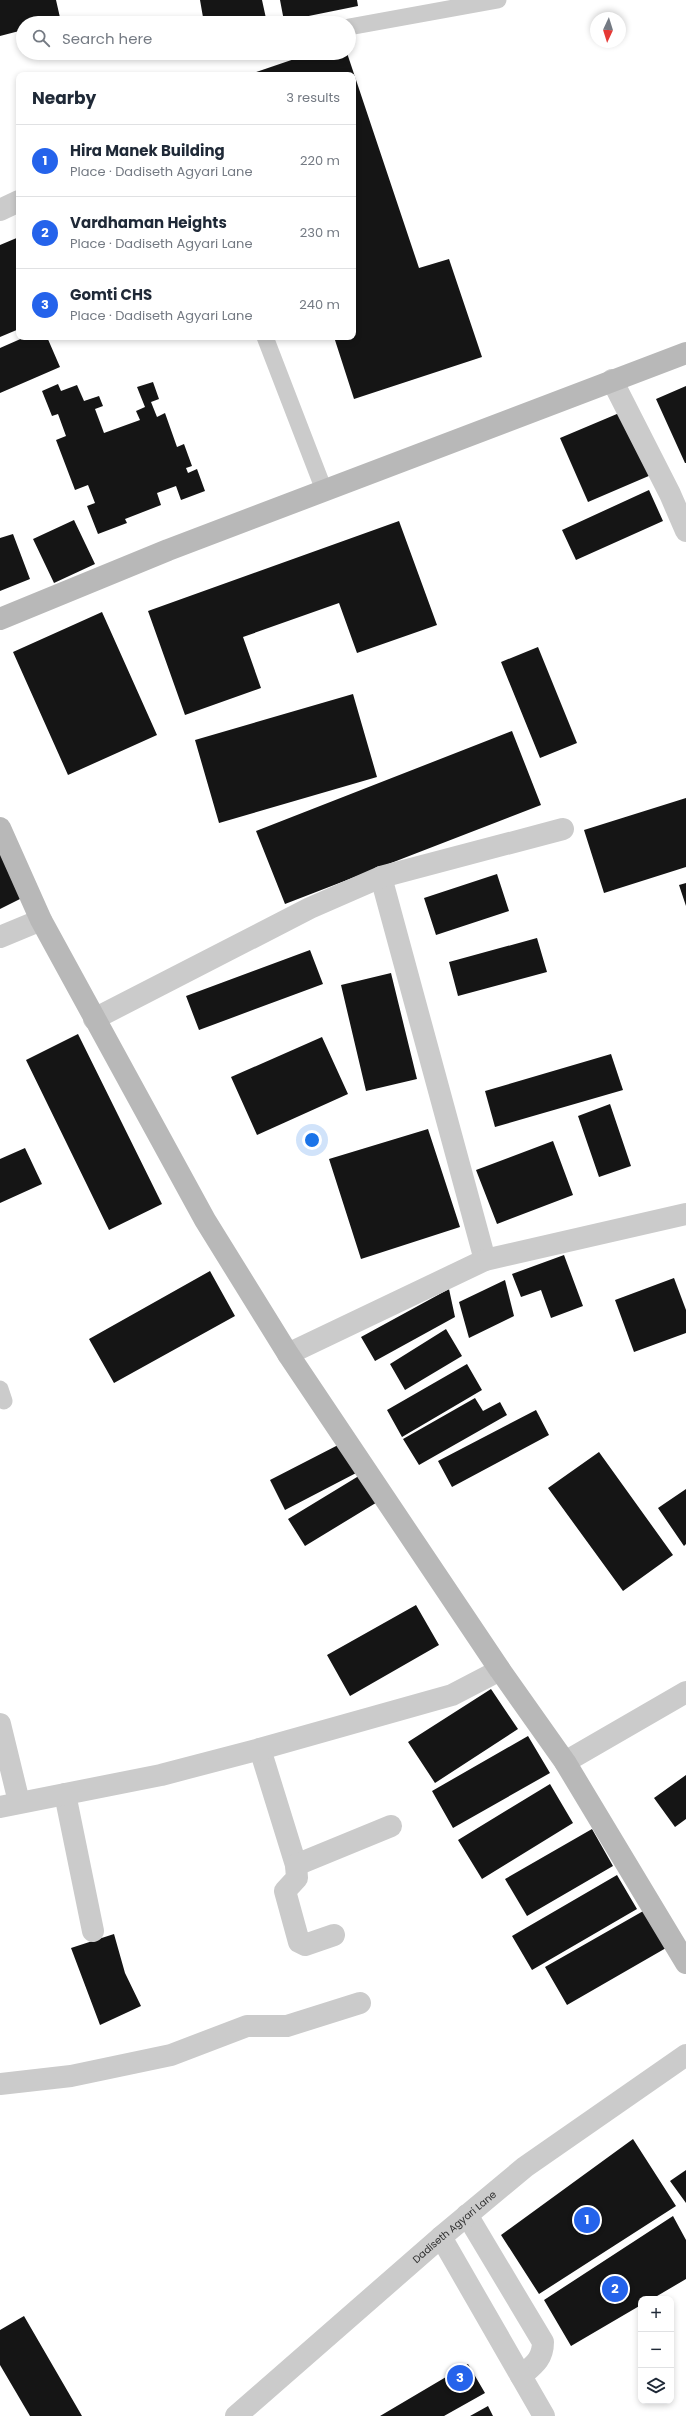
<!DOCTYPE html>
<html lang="en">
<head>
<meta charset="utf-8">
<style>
	:root { --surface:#fff; --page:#f6f6f7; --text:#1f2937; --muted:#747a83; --line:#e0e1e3; --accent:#2563eb }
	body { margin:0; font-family:Poppins,sans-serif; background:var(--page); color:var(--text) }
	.controls { position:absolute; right:12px; bottom:12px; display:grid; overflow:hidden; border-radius:8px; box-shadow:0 2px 6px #0003 }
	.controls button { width:36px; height:36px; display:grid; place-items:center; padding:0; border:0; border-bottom:1px solid var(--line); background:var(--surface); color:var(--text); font:20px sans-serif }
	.compass { position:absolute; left:590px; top:12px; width:36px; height:36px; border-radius:50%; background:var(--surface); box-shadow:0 2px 6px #0003; rotate:184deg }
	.you { position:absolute; left:312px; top:1140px; width:14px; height:14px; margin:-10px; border:3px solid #fff; border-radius:50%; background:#1a73e8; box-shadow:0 0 0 6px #1a73e833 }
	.badge { display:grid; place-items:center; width:26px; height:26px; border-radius:50%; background:var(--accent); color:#fff; font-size:13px; font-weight:700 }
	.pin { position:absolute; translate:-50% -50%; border:2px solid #fff; box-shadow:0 1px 4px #0006 }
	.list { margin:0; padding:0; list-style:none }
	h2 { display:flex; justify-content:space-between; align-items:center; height:52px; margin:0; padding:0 16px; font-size:17px }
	h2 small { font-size:13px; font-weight:400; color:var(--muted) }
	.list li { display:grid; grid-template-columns:26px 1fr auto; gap:12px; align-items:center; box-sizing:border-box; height:72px; padding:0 16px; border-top:1px solid var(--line) }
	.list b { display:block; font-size:15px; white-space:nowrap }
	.list p { margin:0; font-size:13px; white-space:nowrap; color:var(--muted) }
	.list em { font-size:13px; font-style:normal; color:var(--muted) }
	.icon { flex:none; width:22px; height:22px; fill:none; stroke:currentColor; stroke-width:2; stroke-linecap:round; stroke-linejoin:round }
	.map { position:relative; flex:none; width:686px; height:2416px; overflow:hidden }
	.search { position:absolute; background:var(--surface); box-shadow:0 2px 6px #0003; left:16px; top:16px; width:340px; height:44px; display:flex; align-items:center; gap:10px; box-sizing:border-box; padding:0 14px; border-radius:22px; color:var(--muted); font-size:15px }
	.panel { position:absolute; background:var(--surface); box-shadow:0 2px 6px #0003; left:16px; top:72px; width:340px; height:268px; border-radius:8px }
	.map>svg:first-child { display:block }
</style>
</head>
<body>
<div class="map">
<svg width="686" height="2416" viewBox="0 0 686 2416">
	<rect width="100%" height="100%" fill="#fff"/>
	<path fill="#151515" d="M0 0H56L61 22 23 23V30L0 36Z
		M200 0H262L267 23H204Z
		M280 0H357L358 6 284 21Z
		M312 53H347L419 268 449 259 482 357 354 399 334 337H353V75H247Z
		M19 237V329L0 337V245Z
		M25 337H47L60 367 0 393V348Z
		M153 382 159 399 151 402 157 417 165 413 177 447 184 444 192 466 186 468 188 473 197 469 205 491 181 500 176 486 157 493 161 505 125 519 127 523 98 534 87 506 95 503 88 485 75 490 56 440 66 436 58 414 52 416 42 391 58 384 61 391 77 385 84 401 99 396 103 406 95 409 104 433 140 420 136 411 145 407 137 387Z
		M686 386V463H685L656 399Z
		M624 411 651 475 588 502 560 438Z
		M649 490 663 521 576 560 562 530Z
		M74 520 95 564 54 583 33 539Z
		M399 521 437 625 357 653 339 603 243 637 261 688 185 715 148 611Z
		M13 534 30 579 0 591V538Z
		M102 612 157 735 68 775 13 652Z
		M538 647 577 743 540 758 501 662Z
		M353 694 377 777 219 823 195 740Z
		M512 731 541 805 285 904 256 831Z
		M686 798V867L604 893 584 830Z
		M0 843 26 896 0 909Z
		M497 874 509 911 436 935 424 898Z
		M686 883V906L679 885Z
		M537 938 547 972 458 996 449 962Z
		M310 950 323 984 199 1030 186 996Z
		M391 973 417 1079 366 1091 341 985Z
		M78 1034 162 1204 109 1230 26 1060Z
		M322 1037 348 1094 257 1135 231 1077Z
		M611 1054 623 1090 495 1127 485 1091Z
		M610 1104 631 1166 599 1177 578 1116Z
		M428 1129 460 1227 361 1259 329 1159Z
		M553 1141 573 1195 497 1224 476 1170Z
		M25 1148 42 1184 0 1203V1159Z
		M564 1255 583 1306 551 1318 541 1290 521 1297 512 1274Z
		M210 1271 235 1316 114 1383 89 1339Z
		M674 1278 686 1310V1333L634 1352 615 1300Z
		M505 1280 514 1316 469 1338 459 1302Z
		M449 1289 455 1317 375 1361 361 1337Z
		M446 1329 462 1356 405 1390 390 1364Z
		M467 1364 482 1390 402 1437 387 1410Z
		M475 1398 483 1411 500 1402 507 1415 419 1465 403 1439Z
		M536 1410 549 1435 452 1487 438 1461Z
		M342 1443 358 1472 285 1510 270 1480Z
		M599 1452 673 1555 623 1591 548 1488Z
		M362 1474 379 1501 305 1546 288 1519Z
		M686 1489V1544L684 1546 658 1508Z
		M416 1605 439 1645 350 1696 327 1655Z
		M491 1689 518 1729 435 1783 408 1742Z
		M528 1736 550 1773 453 1828 432 1791Z
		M686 1775V1819L675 1827 654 1798Z
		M550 1784 573 1823 482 1879 458 1840Z
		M592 1829 613 1866 527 1916 505 1879Z
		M617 1875 637 1909 532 1970 512 1936Z
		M645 1910 666 1948 567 2005 545 1967Z
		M114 1934 125 1973 141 2006 100 2025 71 1948Z
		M633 2139 676 2206 539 2294 501 2235Z
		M686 2170V2203L670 2181Z
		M673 2216 686 2240V2279L652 2299H641V2305L571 2346 544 2300Z
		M24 2316 82 2416H30L0 2365V2330Z
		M468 2364 485 2393 444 2416H380Z
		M488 2406 493 2416H470Z"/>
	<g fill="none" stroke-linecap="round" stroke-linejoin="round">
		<path stroke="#cbcbcb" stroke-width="17" d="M349 27 498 0
			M265 337 324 490
			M0 1389 4 1401"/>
		<g stroke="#cbcbcb" stroke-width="22">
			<path d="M0 210 19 201"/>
			<path d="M612 380 670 494 686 531"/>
			<path d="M381 877 485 1260"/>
			<path d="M0 937 41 920"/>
			<path d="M94 1019 310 908 381 877 563 829"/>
			<path d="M288 1354 485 1260 686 1214"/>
			<path d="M0 1724 19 1802"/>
			<path d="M260 1749 296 1865 297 1878 285 1891 299 1942 305 1945 334 1935"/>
			<path d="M565 1762 686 1692"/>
			<path d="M65 1794 93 1931"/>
			<path d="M0 1807 161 1775 260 1749 452 1695 500 1670"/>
			<path d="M296 1865 391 1826"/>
			<path d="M0 2084 71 2076 171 2055 247 2026H287L360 2003"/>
			<path d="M467 2215 543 2342C543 2359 534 2365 521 2376"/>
			<path d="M441 2237 544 2416"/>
			<path id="s1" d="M236 2416 441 2237 525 2167 686 2055"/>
		</g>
		<path stroke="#b8b8b8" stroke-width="22" d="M0 619 168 550 686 353
			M0 828 41 920 205 1220 288 1354 500 1670 565 1762 686 1963"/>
	</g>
	<g text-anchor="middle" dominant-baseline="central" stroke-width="4" stroke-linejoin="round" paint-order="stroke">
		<g font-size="10" fill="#2e2e2e" stroke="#fff">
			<text stroke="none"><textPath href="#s1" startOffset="289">Dadiseth Agyari Lane</textPath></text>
		</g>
	</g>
</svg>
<div class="controls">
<button>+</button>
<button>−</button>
<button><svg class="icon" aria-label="layers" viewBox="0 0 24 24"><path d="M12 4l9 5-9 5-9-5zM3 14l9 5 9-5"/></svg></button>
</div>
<svg class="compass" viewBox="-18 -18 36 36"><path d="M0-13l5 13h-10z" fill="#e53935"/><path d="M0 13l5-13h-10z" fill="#747a83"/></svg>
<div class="you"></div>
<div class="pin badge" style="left:587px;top:2220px">1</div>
<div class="pin badge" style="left:615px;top:2289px">2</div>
<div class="pin badge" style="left:460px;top:2378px">3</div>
<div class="search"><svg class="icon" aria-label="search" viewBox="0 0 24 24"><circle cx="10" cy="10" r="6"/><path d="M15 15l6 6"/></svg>Search here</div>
<section class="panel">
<h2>Nearby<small>3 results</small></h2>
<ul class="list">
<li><span class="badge">1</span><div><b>Hira Manek Building</b><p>Place · Dadiseth Agyari Lane</p></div><em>220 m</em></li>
<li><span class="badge">2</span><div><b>Vardhaman Heights</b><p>Place · Dadiseth Agyari Lane</p></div><em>230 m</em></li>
<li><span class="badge">3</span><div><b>Gomti CHS</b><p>Place · Dadiseth Agyari Lane</p></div><em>240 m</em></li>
</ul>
</section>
</div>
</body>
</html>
